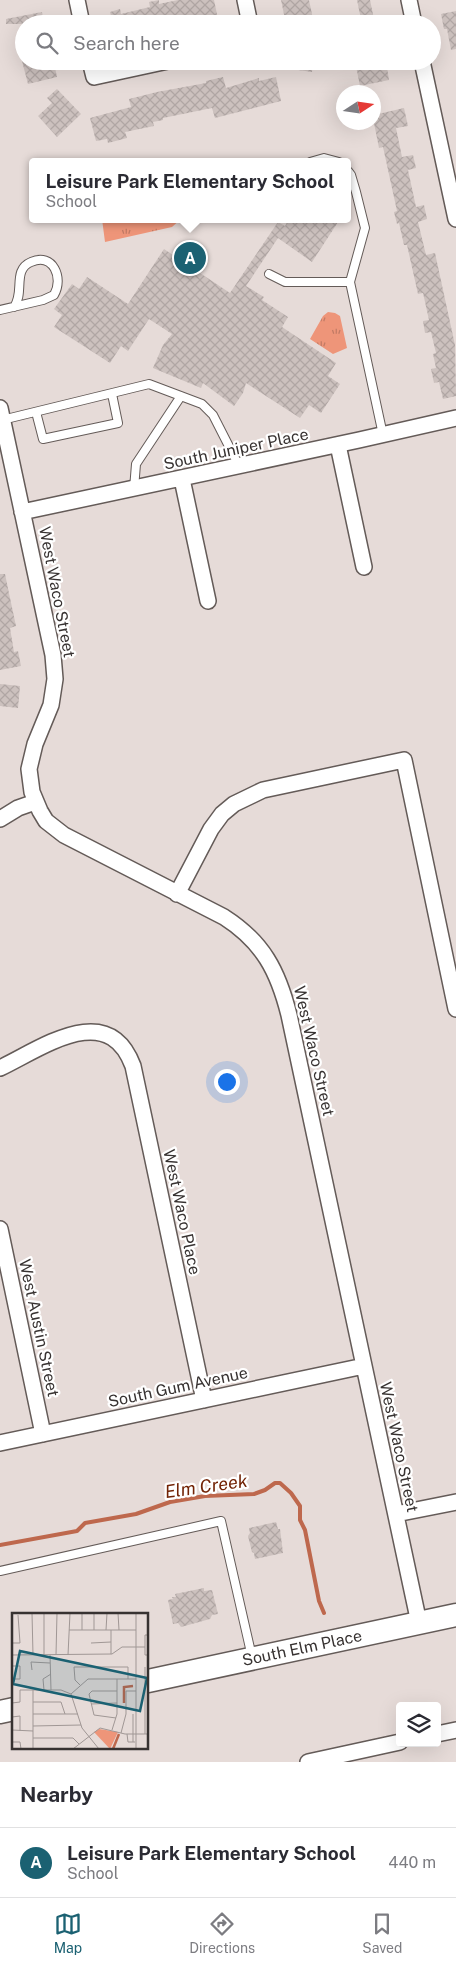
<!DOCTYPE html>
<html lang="en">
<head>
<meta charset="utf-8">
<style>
	:root { --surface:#fff; --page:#f7f7f7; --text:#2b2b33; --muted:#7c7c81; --line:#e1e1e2; --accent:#1b6172 }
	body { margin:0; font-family:"Public Sans",sans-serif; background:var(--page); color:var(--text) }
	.controls { position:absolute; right:15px; bottom:15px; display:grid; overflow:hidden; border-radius:5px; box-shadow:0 5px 20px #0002 }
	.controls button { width:45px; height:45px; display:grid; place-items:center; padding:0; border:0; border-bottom:1px solid var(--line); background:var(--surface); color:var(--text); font:25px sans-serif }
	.compass { position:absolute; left:336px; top:85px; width:45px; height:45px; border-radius:50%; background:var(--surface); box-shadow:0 5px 20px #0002; rotate:78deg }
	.you { position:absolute; left:226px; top:1081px; width:18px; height:18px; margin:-12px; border:4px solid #fff; border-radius:50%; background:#1a73e8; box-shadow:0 0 0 8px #1a73e833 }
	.badge { display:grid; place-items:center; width:32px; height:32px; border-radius:50%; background:var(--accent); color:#fff; font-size:16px; font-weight:700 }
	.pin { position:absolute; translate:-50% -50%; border:2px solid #fff; box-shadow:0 1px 5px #0006 }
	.popup { position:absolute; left:29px; top:158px; width:322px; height:65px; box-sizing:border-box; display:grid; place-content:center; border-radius:5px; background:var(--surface); filter:drop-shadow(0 1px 4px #0005); font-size:16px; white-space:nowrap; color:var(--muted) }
	.popup b { font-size:19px; color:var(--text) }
	.popup::after { content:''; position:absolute; left:50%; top:100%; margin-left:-10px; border:10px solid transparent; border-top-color:var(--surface) }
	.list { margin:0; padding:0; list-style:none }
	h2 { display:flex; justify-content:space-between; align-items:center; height:65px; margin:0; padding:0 20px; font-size:21px }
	h2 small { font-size:16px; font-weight:400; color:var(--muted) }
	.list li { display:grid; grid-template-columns:32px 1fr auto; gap:15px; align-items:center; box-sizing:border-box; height:70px; padding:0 20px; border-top:1px solid var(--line) }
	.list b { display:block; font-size:19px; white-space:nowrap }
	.list p { margin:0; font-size:16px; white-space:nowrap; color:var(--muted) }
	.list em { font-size:16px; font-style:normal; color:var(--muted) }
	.icon { flex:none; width:28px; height:28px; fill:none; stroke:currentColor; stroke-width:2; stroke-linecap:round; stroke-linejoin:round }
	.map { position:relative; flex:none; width:456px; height:1762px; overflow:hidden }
	.search { position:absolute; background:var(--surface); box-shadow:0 5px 20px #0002; left:15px; right:15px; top:15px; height:55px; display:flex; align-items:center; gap:12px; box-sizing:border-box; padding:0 18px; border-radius:28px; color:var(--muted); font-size:19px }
	.sheet { height:135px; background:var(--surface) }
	nav { display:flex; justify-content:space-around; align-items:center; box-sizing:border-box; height:70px; border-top:1px solid var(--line); background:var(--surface); font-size:14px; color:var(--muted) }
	nav a { display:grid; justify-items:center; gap:2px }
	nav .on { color:var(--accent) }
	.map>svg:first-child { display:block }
</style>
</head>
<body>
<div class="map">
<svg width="456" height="1762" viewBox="0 0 456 1762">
	<defs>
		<pattern id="grass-tufts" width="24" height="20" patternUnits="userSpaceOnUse" patternTransform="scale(1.25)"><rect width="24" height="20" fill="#ee9579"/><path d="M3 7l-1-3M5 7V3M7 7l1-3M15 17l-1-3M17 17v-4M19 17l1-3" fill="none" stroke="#c27a64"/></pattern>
		<pattern id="building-cross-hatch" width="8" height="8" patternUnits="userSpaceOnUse" patternTransform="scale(1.25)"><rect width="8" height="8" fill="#ccc1be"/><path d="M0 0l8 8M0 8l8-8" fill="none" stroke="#b0a6a4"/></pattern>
	</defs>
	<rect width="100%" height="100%" fill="#e6dbd8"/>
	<path fill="url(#grass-tufts)" d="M102 219H181L172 227 105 242Z
		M328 312 335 313 340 316 347 348 333 354 310 339 323 316Z"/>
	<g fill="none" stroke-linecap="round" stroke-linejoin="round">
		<path stroke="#be684d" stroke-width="4" d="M0 1545 77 1531 85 1523 136 1514 170 1502 205 1496 254 1494 265 1490 275 1483H280L291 1493 300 1506V1520L305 1530 319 1601 324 1613"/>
	</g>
	<path fill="url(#building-cross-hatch)" d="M159 0V4L178 0H214L218 19 197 24H96V20L111 16 110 12 120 9 121 14 150 7 149 2Z
		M281 0H309L313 19 286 24Z
		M357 0H370L375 24H362Z
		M456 11V49L451 50 447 29H444L441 14Z
		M42 12 44 24H6V19Z
		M22 61H50V64L54 63 57 77 28 84Z
		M279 61H313L312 72 278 67Z
		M355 61H386L389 80 360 86Z
		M223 77 226 88 259 78V81L276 77 281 101 215 118 212 108 163 118V120L153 122 154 126 125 132 127 138 108 143 107 139 96 141 90 118 131 107 129 99 157 92 206 83V81Z
		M57 89 81 114 57 137 38 116 52 103 47 98Z
		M404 108 408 126 396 128 402 157 413 155 416 168 408 170 416 207 424 205 427 219 418 222 426 255 435 253 455 345 456 396 443 399 439 382 434 383 431 369 436 368 433 354 436 353 431 332 425 333 423 321 429 320 423 293 418 294 407 245H404L399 223 397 224 394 212 397 211 383 147 379 148 374 123V115Z
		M289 219H340L312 262 278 238 246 286 264 297 262 300 288 317 282 327 336 363 328 376 340 384 321 413 309 405 300 418 246 383 243 393 234 406 203 383 201 388 153 368 163 345 172 334 149 319 128 351 121 346 110 363 54 327 62 315 54 309 72 284 79 289 87 277 128 304 164 249 230 293 278 222 285 226Z
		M0 574H5L10 598 16 626 10 628 14 652 18 651 21 666 0 670Z
		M0 684 20 686 18 708 0 706Z
		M276 1522 278 1529H280L283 1553 255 1559 254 1553 252 1552 248 1536 250 1533 249 1528Z
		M204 1588V1591L212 1590 218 1614 212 1615 210 1619 181 1627 178 1623 173 1624 168 1600 173 1599 172 1597H176L175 1594Z"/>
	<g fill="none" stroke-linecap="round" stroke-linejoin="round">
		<defs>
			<path id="service" d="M310 162 324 158 339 162
				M348 171 351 175 356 192 365 228 350 282 383 435
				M269 274 285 282H350
				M0 310 43 300 54 295C64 278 53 252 31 262 12 270 25 292 14 307
				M36 412 43 439 118 423 112 394
				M2 420 149 384 202 404 213 415 239 466
				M134 489 136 464 181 396
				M0 1571 221 1521 252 1657"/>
			<path id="minor" d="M77 0 82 24
				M245 0 250 24
				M409 0 414 24
				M90 61 94 77 168 61
				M422 61 456 219
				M0 408 53 655 55 679 51 705 35 744 29 769 32 792 40 811 46 821 64 835 224 917C263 942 278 971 289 1015L419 1623
				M338 445 364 567
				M182 479 208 601
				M22 512 359 440 456 418
				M0 819 18 808 35 802
				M177 894 211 829 222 814 234 804 263 790 404 760 456 1009
				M0 1068C42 1048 108 999 133 1066L204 1400
				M0 1229 43 1434
				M0 1443 364 1366
				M396 1514 456 1502
				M437 1734 456 1730
				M308 1762 400 1742"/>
			<path id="primary" d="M148 1681 456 1615
				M0 1712 14 1709"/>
		</defs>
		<use href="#service" stroke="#645b58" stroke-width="10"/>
		<use href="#minor" stroke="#645b58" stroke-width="18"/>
		<use href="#primary" stroke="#645b58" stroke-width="25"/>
		<use href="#service" stroke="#fff" stroke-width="8"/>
		<use href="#minor" stroke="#fff" stroke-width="15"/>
		<use href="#primary" stroke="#fff" stroke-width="22"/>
	</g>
	<g text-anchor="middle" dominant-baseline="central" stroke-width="4.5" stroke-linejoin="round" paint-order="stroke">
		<g font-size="16" fill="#373231" stroke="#fff">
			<text transform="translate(236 449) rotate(-12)">South Juniper Place</text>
			<text transform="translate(57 592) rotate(79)">West Waco Street</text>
			<text transform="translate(314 1051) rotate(77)">West Waco Street</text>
			<text transform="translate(182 1212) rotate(78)">West Waco Place</text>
			<text transform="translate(39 1328) rotate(78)">West Austin Street</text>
			<text transform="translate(178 1387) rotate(-12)">South Gum Avenue</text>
			<text transform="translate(399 1447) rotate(78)">West Waco Street</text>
			<text transform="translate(302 1648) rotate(-12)">South Elm Place</text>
		</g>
		<g font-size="18" font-style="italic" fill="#722305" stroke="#fff">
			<text transform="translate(206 1486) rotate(-8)">Elm Creek</text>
		</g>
	</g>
	<g transform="translate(12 1613)">
		<rect width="136" height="136" fill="#e6dbd8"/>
		<path d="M87 116 106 119 98 136 82 119Z" fill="#ee9579"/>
		<path fill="none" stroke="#be684d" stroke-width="2.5" d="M112 90V74L121 73M101 136 107 121"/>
		<path fill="none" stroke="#a09795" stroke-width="1" d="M20 0 21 42M70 0V17M82 0V17M106 0 107 17M124 0V136M57 17H124M94 17 95 0M137 22H133V42H137M0 30H8L6 2M79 30 99 29M99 41V17M0 42 100 41 110 34H133M32 42V0M38 42 39 77M44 42 45 0M56 42 58 0M0 53H8V66H0M133 54V121M20 57 19 49 38 50M68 72 63 67 62 54H116V66M21 77V136M32 77 31 66 39 61M59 81 70 115 87 136M21 89H49L53 101M0 90 8 89V77H49L59 81 76 66H124M79 91 105 90M21 101H66M121 101V129M0 104 8 103V118M104 105 82 102 77 81 80 78H105M21 113 69 112M0 117 21 118M100 117 105 101V66M109 120 114 101V78H124M115 121 116 129H123M21 125H61L67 131M0 129H8L9 136M61 136 88 115 113 121H137"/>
		<path fill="#1b6172" fill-opacity="0.15" stroke="#1b6172" stroke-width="2.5" d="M8 38 135 65 128 98 1 71Z"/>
		<rect width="136" height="136" fill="none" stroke="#373231" stroke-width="2.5"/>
	</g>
</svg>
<div class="controls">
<button><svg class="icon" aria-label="layers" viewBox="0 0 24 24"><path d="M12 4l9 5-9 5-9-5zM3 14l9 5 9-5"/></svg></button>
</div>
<svg class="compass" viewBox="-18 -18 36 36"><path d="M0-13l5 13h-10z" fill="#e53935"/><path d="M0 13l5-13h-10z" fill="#7c7c81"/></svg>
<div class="you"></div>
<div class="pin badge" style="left:190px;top:258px">A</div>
<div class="popup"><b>Leisure Park Elementary School</b>School</div>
<div class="search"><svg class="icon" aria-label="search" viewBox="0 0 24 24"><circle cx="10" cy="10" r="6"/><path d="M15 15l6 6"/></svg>Search here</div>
</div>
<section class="sheet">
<h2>Nearby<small></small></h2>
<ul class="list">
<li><span class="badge">A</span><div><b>Leisure Park Elementary School</b><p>School</p></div><em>440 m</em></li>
</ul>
</section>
<nav>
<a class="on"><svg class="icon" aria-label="map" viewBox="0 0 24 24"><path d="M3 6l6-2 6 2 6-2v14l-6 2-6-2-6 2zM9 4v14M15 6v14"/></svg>Map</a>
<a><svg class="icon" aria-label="directions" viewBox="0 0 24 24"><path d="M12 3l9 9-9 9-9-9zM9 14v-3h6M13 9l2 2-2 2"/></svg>Directions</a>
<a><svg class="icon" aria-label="saved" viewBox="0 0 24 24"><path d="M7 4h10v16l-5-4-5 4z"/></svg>Saved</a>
</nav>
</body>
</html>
